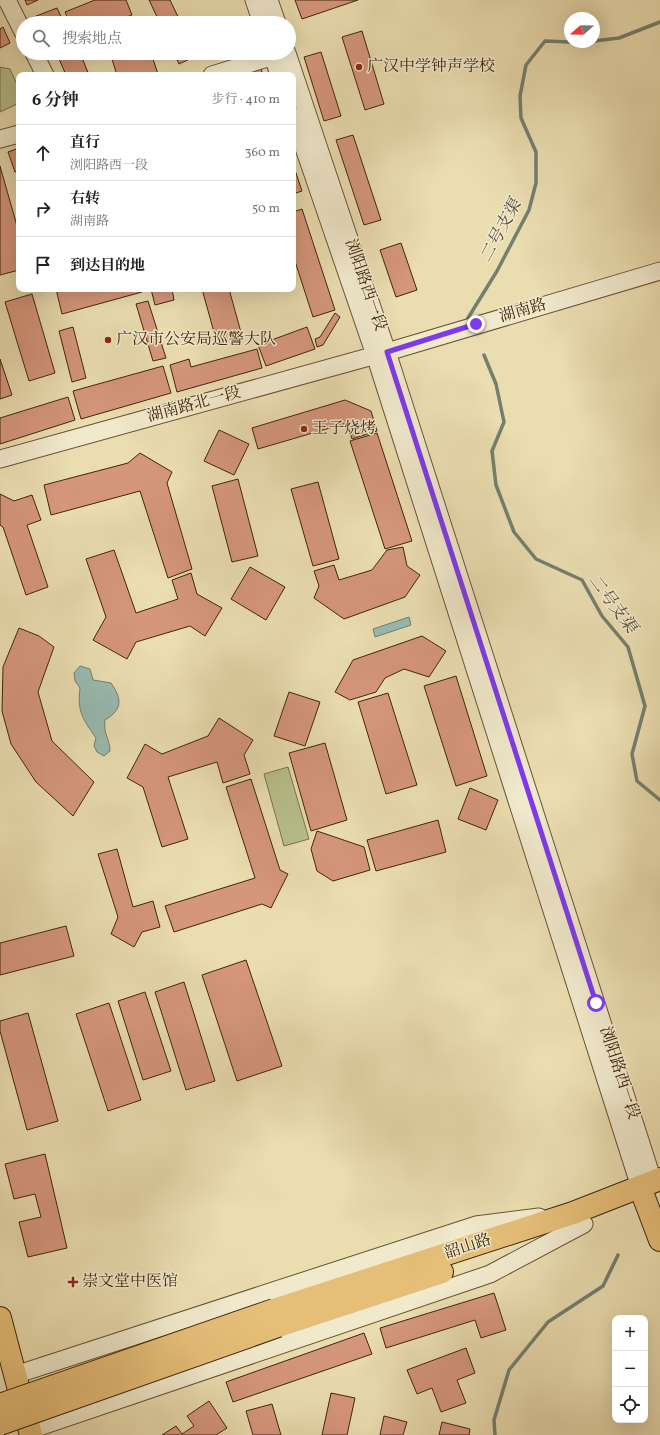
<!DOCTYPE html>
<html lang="zh">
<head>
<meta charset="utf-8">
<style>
	:root { --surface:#fff; --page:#f2f2f2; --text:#222; --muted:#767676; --line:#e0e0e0 }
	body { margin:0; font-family:Vollkorn,"Noto Serif SC",serif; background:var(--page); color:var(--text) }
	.controls { position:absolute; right:12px; bottom:12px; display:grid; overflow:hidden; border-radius:8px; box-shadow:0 4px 16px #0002 }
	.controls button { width:36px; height:36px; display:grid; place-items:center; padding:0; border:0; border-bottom:1px solid var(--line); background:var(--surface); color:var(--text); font:20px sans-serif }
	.compass { position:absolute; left:564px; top:12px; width:36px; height:36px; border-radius:50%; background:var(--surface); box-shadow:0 4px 16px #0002; rotate:250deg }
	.stop { position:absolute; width:12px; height:12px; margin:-9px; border:3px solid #7c3aed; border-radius:50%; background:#fff }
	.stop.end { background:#7c3aed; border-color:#fff; box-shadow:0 1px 4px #0008 }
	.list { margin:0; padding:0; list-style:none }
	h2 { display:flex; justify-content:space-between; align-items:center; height:52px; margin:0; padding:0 16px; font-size:17px }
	h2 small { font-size:13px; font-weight:400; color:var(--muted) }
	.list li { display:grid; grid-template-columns:26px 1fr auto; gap:12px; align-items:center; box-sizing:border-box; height:56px; padding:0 16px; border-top:1px solid var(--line) }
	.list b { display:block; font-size:15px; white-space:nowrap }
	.list p { margin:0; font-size:13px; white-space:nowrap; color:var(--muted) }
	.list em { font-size:13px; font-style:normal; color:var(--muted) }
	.icon { flex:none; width:22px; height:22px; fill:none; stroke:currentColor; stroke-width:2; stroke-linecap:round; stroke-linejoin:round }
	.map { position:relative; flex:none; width:660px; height:1435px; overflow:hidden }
	.search { position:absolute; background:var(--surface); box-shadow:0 4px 16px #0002; left:16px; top:16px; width:280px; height:44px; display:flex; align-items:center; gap:10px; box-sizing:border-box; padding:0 14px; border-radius:22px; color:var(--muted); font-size:15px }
	.panel { position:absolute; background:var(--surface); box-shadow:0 4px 16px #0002; left:16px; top:72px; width:280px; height:220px; border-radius:8px }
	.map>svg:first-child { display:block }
</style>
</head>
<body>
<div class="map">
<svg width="660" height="1435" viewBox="0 0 660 1435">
	<rect width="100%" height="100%" fill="#eaddb0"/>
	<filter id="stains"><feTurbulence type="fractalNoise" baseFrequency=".005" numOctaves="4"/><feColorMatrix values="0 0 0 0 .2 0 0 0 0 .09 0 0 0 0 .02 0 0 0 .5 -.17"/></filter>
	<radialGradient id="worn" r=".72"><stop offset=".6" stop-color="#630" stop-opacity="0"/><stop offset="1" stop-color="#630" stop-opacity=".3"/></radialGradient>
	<path fill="#b8c08b" stroke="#7c724c" d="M0 67 10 69 19 89V103L0 112Z
		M288 767 309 839 284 846 264 774Z"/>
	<path fill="#98bbb1" stroke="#747f6f" d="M409 617 411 625 375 637 373 629Z
		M80 666 90 669 93 680 111 683C122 699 123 709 105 720 103 735 110 738 110 751L104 756 97 752 94 746 96 738C83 719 77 712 80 688L75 681 74 673Z"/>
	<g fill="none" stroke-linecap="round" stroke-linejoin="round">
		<path stroke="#747f6f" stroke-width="3.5" d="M594 41 619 38 660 22
			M574 42H583
			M468 318 497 271 529 210 536 183V152L521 118 520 96 526 65 545 41 570 42
			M484 355 496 384 504 422 492 451 496 485 514 532 536 559 582 580 602 616 628 647 645 706 632 754 637 781 660 800
			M495 1435 494 1420 509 1370 548 1322 603 1286 618 1255"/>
	</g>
	<path fill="#d5967c" stroke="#3f250c" d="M25 0H38L27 5Z
		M95 0H126L132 15 111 23H70L65 12Z
		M149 0H170L181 23H160Z
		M295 0H358L302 19Z
		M57 8 64 23H27L26 20Z
		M3 27 10 43 0 48V29Z
		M362 31 384 104 365 110 342 37Z
		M321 52 341 116 324 121 304 57Z
		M73 53H80L89 75H66L59 59Z
		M110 53H151L158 74 153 75H117Z
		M174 53H195L196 56 179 64Z
		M260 65 263 75H231Z
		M353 135 381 220 364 225 336 140Z
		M19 148V171L15 172 8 152Z
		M293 164 302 191 293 194Z
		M0 166 19 233V270L0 275Z
		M302 209 335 310 313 317 293 255V212Z
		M401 243 417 290 396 297 380 250Z
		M56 289H141L142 292 62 314Z
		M151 289H172L174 300 155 305Z
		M202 289H229L242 336 217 343Z
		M32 294 55 373 29 381 5 302Z
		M148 301 166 358 153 361 136 304Z
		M335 313 340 317 323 345 317 347 315 339 320 337Z
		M73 327 86 378 72 382 59 331Z
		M307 327 315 349 266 366 258 345Z
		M257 349 262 368 177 392 170 365 189 359 191 367Z
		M0 359 12 395 0 399Z
		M163 366 171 393 81 419 73 391Z
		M68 397 75 420 0 444V418Z
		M345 400 371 411 377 431 352 439 347 423 258 449 252 428Z
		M219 430 249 444 234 475 204 461Z
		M377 433 412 541 385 549 350 441Z
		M140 453 172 472 167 483 192 569 168 578 140 491 51 515 44 485 128 463Z
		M238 479 258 556 232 562 212 486Z
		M318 482 339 559 313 566 291 489Z
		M0 494 14 501 32 495 41 520 27 525 48 587 26 595 3 527 0 525Z
		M403 547 407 566 420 575 405 597 344 619 314 598 319 586 314 571 334 565 339 580 372 570 387 550Z
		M114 550 136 613 178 599 172 580 191 573 197 594 222 608 205 636 190 626 136 642 127 659 93 640 106 617 86 559Z
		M250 567 285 587 266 620 231 599Z
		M19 628 39 636 54 647 38 692 52 741 94 782 73 816 36 782 11 744 2 711 3 667Z
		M422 636 446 651 429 677 404 669 385 678 376 692 350 700 335 692 353 660Z
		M456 676 487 776 456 786 424 686Z
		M289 692 320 702 305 746 274 736Z
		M388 693 417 785 386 794 358 702Z
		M219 718 253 740 244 755 250 774 223 783 217 762 168 777 188 839 162 847 143 787 127 778 145 744 162 754 208 736Z
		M325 743 347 820 311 831 289 753Z
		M251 779 280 870 288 874 271 908 262 904 174 932 165 906 255 878 226 787Z
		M470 788 498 800 486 830 458 819Z
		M438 820 446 852 376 871 367 840Z
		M317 831 364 847 370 870 333 881 317 871 311 849Z
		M117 849 133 907 153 901 160 927 142 932 134 947 111 934 118 917 98 854Z
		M66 926 74 956 0 975V943Z
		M246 960 282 1066 237 1081 202 975Z
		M184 982 215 1081 186 1090 155 992Z
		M145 992 171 1071 143 1080 118 1001Z
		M109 1003 141 1100 108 1111 76 1014Z
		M28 1013 58 1121 27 1130 0 1031V1021Z
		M45 1154 67 1248 28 1257 19 1222 41 1217 35 1194 14 1199 5 1164Z
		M494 1293 506 1330 481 1338 475 1320 386 1348 380 1328Z
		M364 1333 372 1354 233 1402 226 1382Z
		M466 1348 475 1373 457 1380 466 1403 441 1412 432 1388 417 1394 407 1370Z
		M331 1393 355 1398 347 1435H322Z
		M209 1401 227 1428 216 1435H162L176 1426 182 1434 194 1426 187 1416Z
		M272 1404 281 1435H253L246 1411Z
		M384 1416 407 1422 403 1435H380Z
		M442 1422 470 1429 469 1435H439Z"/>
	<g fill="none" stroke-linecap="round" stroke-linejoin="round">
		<defs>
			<path id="minor" d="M7 0 23 32
				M254 0 262 23
				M269 0 277 23
				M34 53 45 75
				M272 53 279 75
				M287 53 387 352 653 1181
				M212 75 284 53
				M293 116 375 355 640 1187
				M0 139 19 134
				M0 459 387 352 660 271
				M15 1375 476 1225 539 1217
				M30 1430 490 1274 584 1224"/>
			<path id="major" d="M640 1187 660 1240
				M274 1310 573 1213 660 1179
				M0 1318 31 1435
				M278 1326 442 1272"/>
		</defs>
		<use href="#minor" stroke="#6a5335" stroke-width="19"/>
		<use href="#major" stroke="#3f250c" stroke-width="24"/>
		<use href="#minor" stroke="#f1e9cc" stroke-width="17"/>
		<use href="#major" stroke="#e5be78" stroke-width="22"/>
		<defs>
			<path id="major-bridge" d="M0 1405 274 1310
				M0 1424 278 1326"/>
		</defs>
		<use href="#major-bridge" stroke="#3f250c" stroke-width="24" stroke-linecap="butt"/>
		<use href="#major-bridge" stroke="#e5be78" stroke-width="22"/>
	</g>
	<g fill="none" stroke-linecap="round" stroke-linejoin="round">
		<path stroke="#7c3aed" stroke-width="5" d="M476 324 387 352 596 1003"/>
	</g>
	<g fill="#8f2418" stroke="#f1e9cc" stroke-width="1.5">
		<circle cx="359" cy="67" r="4"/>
		<circle cx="108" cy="340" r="4"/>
		<circle cx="304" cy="429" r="4"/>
		<path d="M71 1276h4v4h4v4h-4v4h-4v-4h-4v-4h4z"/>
	</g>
	<g text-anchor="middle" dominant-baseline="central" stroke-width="3" stroke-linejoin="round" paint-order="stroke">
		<g font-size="16" fill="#3f250c" stroke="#f1e9cc" text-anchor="start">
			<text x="367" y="67">广汉中学钟声学校</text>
			<text x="116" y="340">广汉市公安局巡警大队</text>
			<text x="312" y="429">王子烧烤</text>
			<text x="82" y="1282">崇文堂中医馆</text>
		</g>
		<g font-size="16" fill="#3f250c" stroke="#f1e9cc">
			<text transform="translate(365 285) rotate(71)">浏阳路西一段</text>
			<text transform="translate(523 311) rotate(-16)">湖南路</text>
			<text transform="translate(194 405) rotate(-15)">湖南路北一段</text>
			<text transform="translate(619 1073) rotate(72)">浏阳路西一段</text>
			<text transform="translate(468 1247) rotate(-18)">韶山路</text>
		</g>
		<g font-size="17" font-style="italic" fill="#554a35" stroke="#f1e9cc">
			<text transform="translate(501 231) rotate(-62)">二号支渠</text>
			<text transform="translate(612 604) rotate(53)">二号支渠</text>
		</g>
	</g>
	<rect width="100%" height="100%" filter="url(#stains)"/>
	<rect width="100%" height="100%" fill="url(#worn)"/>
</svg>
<div class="controls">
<button>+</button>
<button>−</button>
<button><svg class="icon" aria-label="locate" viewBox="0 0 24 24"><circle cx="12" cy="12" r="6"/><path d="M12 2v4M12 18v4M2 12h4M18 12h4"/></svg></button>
</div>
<svg class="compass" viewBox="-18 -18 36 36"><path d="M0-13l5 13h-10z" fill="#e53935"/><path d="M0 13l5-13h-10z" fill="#767676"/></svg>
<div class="stop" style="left:596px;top:1003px"></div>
<div class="stop end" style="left:476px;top:324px"></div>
<div class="search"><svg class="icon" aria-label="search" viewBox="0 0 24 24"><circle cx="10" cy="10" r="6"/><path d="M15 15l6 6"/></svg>搜索地点</div>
<section class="panel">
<h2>6 分钟<small>步行 · 410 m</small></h2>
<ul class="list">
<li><svg class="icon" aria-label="ahead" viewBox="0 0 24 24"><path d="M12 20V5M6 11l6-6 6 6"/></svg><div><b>直行</b><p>浏阳路西一段</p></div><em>360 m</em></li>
<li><svg class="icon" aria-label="right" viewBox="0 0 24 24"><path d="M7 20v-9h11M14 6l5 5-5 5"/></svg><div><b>右转</b><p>湖南路</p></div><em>50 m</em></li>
<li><svg class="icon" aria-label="arrive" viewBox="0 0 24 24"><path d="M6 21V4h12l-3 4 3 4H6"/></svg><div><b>到达目的地</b></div></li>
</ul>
</section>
</div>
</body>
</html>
